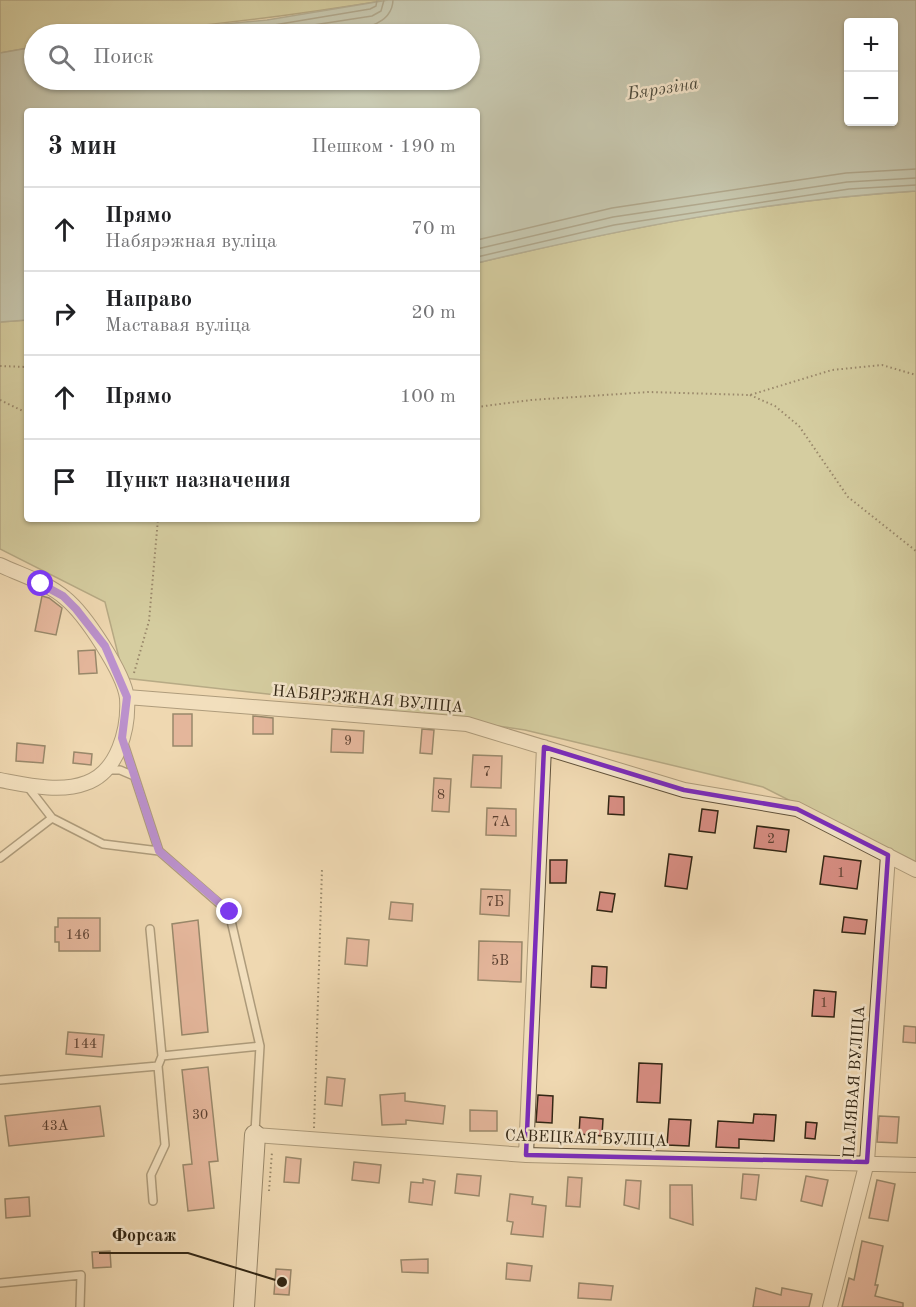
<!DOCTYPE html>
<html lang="ru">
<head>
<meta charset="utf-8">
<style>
	:root { --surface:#fff; --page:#f6f6f6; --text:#202124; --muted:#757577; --line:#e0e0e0 }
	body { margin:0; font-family:"Old Standard TT",serif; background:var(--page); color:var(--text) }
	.controls { position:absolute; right:18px; top:18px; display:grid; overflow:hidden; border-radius:6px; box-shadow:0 2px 4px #0004 }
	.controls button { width:54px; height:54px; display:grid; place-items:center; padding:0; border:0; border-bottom:2px solid var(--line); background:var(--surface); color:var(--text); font:30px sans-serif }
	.stop { position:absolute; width:18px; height:18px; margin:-14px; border:4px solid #7c3aed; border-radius:50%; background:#fff }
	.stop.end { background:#7c3aed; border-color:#fff; box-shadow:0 2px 6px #0008 }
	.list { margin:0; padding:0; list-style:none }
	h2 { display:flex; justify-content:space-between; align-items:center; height:78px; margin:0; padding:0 24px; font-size:26px }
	h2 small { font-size:20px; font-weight:400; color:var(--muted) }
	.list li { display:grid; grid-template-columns:39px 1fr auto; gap:18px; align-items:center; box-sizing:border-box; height:84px; padding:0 24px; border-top:2px solid var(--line) }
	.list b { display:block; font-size:22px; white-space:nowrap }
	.list p { margin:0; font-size:20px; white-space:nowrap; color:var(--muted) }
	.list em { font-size:20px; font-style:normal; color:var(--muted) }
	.icon { flex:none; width:33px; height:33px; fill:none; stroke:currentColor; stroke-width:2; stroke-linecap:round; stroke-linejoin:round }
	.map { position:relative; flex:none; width:916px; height:1307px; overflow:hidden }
	.search { position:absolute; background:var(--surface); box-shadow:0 2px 4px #0004; left:24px; top:24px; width:456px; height:66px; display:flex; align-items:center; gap:15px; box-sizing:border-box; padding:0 21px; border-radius:33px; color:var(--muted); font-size:22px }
	.panel { position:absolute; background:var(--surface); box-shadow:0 2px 4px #0004; left:24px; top:108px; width:456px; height:414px; border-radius:6px }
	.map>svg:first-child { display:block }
</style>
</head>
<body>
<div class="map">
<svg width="916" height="1307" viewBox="0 0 916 1307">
	<rect width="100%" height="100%" fill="#efd8b1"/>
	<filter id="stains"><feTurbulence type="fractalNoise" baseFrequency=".00333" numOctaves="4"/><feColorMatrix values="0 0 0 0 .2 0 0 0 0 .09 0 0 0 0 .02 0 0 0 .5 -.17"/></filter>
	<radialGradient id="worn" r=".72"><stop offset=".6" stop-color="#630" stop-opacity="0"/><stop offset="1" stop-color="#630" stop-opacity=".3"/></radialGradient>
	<path fill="#b7bf8d" stroke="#747250" stroke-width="1.5" d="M0 0H388C270 19 154 34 34 34V47L0 53Z
		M916 191V864L763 787 525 730 295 697 124 678 105 602 0 549V322L27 320V519H477V263C621 229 768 200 916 191Z"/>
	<path fill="#9cb8b3" stroke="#727e73" stroke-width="1.5" fill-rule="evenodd" d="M388 0H916V191C768 200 621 229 477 263V111H27V320L0 322V53L34 47V80H470V34H113L267 20ZM848 22H894V122H848Z"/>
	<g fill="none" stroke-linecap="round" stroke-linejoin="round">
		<path stroke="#676f64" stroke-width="1.5" d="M176 34 268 26 370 9 376 6 377 0
			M255 34 372 16 381 11 384 0
			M317 34C341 30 392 33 393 0
			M477 240 612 208 846 173 916 169
			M477 249 613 217 847 182 916 178
			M477 257 614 225 849 189 916 185"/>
	</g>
	<path fill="#d78d82" stroke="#322614" stroke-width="1.5" d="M42 596 49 598 62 608 56 635 35 631Z
		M95 650 97 673 79 674 78 651Z
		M173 714H192V746H173Z
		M253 716 273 718V734H253Z
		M332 729 364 731 363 753 331 752Z
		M422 729 434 730 432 754 420 753Z
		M17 743 45 746 43 763 16 761Z
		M74 752 92 754 91 765 73 763Z
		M473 755 502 756 501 788 471 787Z
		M434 778 451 779 449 812 432 811Z
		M609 796 624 797V815L608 814Z
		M487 808 516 809V836L486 835Z
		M702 809 718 811 715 833 699 831Z
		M757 826 789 830 786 852 754 848Z
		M669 854 692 857 687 889 665 886Z
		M824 856 861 861 857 889 820 884Z
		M550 860H567L566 883H550Z
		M481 889 510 890 509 916 480 914Z
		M600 892 615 894 612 912 597 910Z
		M391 902 413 904 412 921 389 919Z
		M844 917 867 920 865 934 842 932Z
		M58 918H100V951H59V942H55V927H58Z
		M198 920 208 1032 182 1035 172 924Z
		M347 938 369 940 367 966 345 964Z
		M479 941 522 942 521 982 478 980Z
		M592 966 607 967 606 988 591 987Z
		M814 990 836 992 834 1017 812 1016Z
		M904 1026 916 1027V1043L903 1042Z
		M68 1032 104 1035 102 1057 66 1054Z
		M639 1063 662 1064 660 1103 637 1102Z
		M208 1067 218 1161 209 1162 214 1208 188 1211 183 1165 192 1164 182 1070Z
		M327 1077 345 1079 342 1106 325 1104Z
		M405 1093V1101L445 1106 443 1124 406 1120V1124L382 1125 380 1095Z
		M538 1095 553 1096 552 1123 536 1122Z
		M100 1106 104 1136 9 1146 5 1116Z
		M470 1110 497 1111V1131H470Z
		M754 1114 776 1115 774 1141 739 1139V1148L716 1147 718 1121 753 1123Z
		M879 1116 899 1117 897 1143 877 1142Z
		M580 1117 603 1119 602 1136 579 1134Z
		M669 1119 691 1120 689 1146 667 1145Z
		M806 1122 817 1123 815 1139 805 1138Z
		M286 1157 301 1159 299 1183 284 1182Z
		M354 1162 381 1165 379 1183 352 1180Z
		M457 1174 481 1176 479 1196 455 1193Z
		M743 1174 759 1175 756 1200 741 1198Z
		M806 1176 828 1180 822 1206 801 1201Z
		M568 1177 582 1178 580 1207 566 1206Z
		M423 1179 435 1181 432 1205 409 1202 411 1182 423 1183Z
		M626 1180 641 1181 639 1209 624 1205Z
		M877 1180 895 1184 888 1221 869 1218Z
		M670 1185H692L693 1225 670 1218Z
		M510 1194 533 1197 532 1204 546 1206 543 1237 511 1234 513 1222 507 1221Z
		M29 1197 30 1216 6 1218 5 1199Z
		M862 1241 883 1246 875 1285H878L875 1296 903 1303V1307H842L849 1278 854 1280Z
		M110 1251 111 1267 93 1268 92 1252Z
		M428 1259V1273L402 1272 401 1260Z
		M507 1263 532 1266 530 1281 506 1279Z
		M276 1269 291 1270 289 1295 274 1294Z
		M579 1283 613 1286 611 1300 578 1298Z
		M756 1288 781 1295 782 1288 812 1294 809 1307H753Z"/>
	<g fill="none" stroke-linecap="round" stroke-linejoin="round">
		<defs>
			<path id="lane" d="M123 741 159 851 229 912 260 1046 255 1132
				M107 770H120L134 776
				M28 787 52 818
				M0 858 52 818 103 844 159 851
				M150 929 162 1056
				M0 1080 158 1066 162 1056 260 1046
				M153 1201 151 1175 165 1145 158 1066
				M0 1283 81 1275 80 1307"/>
			<path id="street" d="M0 565C21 575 48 583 65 598 85 614 124 673 127 698 129 729 118 772 86 783 60 793 27 785 0 780
				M127 697 467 724 684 790 797 809 916 870
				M255 1135 526 1155 916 1165
				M526 1155 544 747
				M830 1307 867 1162 888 855"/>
			<path id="secondary" d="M244 1307 255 1135"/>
		</defs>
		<use href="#lane" stroke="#61523b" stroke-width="10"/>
		<use href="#street" stroke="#61523b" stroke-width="16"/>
		<use href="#secondary" stroke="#322614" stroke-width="22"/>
		<path stroke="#322614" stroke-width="2" stroke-dasharray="1.5 3" stroke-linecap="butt" d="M0 366 27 367
			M750 395 775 406 799 426 848 497 916 551
			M0 400 27 413
			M477 407 531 400 649 392 750 395 832 370 882 365 916 375
			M134 673 149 621 158 519
			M314 1128 322 869
			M269 1191 272 1152"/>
		<use href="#lane" stroke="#f5e6cc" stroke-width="7"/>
		<use href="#street" stroke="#f5e6cc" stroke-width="14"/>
		<use href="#secondary" stroke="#f5e6cc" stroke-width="20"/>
	</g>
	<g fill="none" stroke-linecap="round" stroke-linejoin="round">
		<path stroke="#7c3aed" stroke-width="8" d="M41 584 63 596 76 609 105 646 127 697 122 738 159 851 230 912"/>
	</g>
	<path d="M0 0H916V1307H0ZM544 747 684 790 797 809 888 855 867 1162 526 1155Z" fill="#efd8b1" fill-opacity=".55" fill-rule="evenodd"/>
	<path fill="none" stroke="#7b2cbf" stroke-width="4.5" stroke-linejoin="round" d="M544 747 684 790 797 809 888 855 867 1162 526 1155Z"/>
	<g text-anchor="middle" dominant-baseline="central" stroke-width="5" stroke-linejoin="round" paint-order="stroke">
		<g font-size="14" fill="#5b4030">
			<text x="348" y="741">9</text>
			<text x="487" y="772">7</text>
			<text x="441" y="795">8</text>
			<text x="501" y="822">7А</text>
			<text x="771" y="839">2</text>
			<text x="841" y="873">1</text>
			<text x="495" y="902">7Б</text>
			<text x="78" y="935">146</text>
			<text x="500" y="961">5В</text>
			<text x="824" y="1003">1</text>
			<text x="85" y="1044">144</text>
			<text x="200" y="1115">30</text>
			<text x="55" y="1126">43А</text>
		</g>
		<g font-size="16" fill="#322614" stroke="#f5e6cc">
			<text transform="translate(368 700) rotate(5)">НАБЯРЭЖНАЯ ВУЛІЦА</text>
			<text transform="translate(855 1082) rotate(-86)">ПАЛЯВАЯ ВУЛІЦА</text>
			<text transform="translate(586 1139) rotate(2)">САВЕЦКАЯ ВУЛІЦА</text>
		</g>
		<g font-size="18" font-style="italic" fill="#4c4a3c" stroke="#f5e6cc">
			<text transform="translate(663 89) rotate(-9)">Бярэзіна</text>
		</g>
	</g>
	<path fill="none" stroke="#322614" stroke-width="2" d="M282 1282L188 1253H99"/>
	<circle fill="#322614" stroke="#f5e6cc" stroke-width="2" cx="282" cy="1282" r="6"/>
	<g font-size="18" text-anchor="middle" font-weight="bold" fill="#322614" stroke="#f5e6cc" stroke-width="5" stroke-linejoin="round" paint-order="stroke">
		<text x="144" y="1241">Форсаж</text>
	</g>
	<rect width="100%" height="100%" filter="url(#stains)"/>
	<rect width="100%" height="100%" fill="url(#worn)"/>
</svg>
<div class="controls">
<button>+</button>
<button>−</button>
</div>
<div class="stop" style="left:41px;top:584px"></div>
<div class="stop end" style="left:230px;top:912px"></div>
<div class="search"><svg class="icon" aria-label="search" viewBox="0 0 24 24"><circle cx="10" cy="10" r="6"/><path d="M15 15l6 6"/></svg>Поиск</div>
<section class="panel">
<h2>3 мин<small>Пешком · 190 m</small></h2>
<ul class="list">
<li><svg class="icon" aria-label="ahead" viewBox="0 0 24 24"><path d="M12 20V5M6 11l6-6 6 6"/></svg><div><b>Прямо</b><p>Набярэжная вуліца</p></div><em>70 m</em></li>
<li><svg class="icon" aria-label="right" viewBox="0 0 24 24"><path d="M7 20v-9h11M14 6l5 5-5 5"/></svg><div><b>Направо</b><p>Маставая вуліца</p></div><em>20 m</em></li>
<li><svg class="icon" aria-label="ahead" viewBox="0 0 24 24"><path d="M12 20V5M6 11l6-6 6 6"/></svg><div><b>Прямо</b></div><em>100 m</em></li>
<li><svg class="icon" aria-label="arrive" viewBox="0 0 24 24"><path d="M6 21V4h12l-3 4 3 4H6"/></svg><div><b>Пункт назначения</b></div></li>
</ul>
</section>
</div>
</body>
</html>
